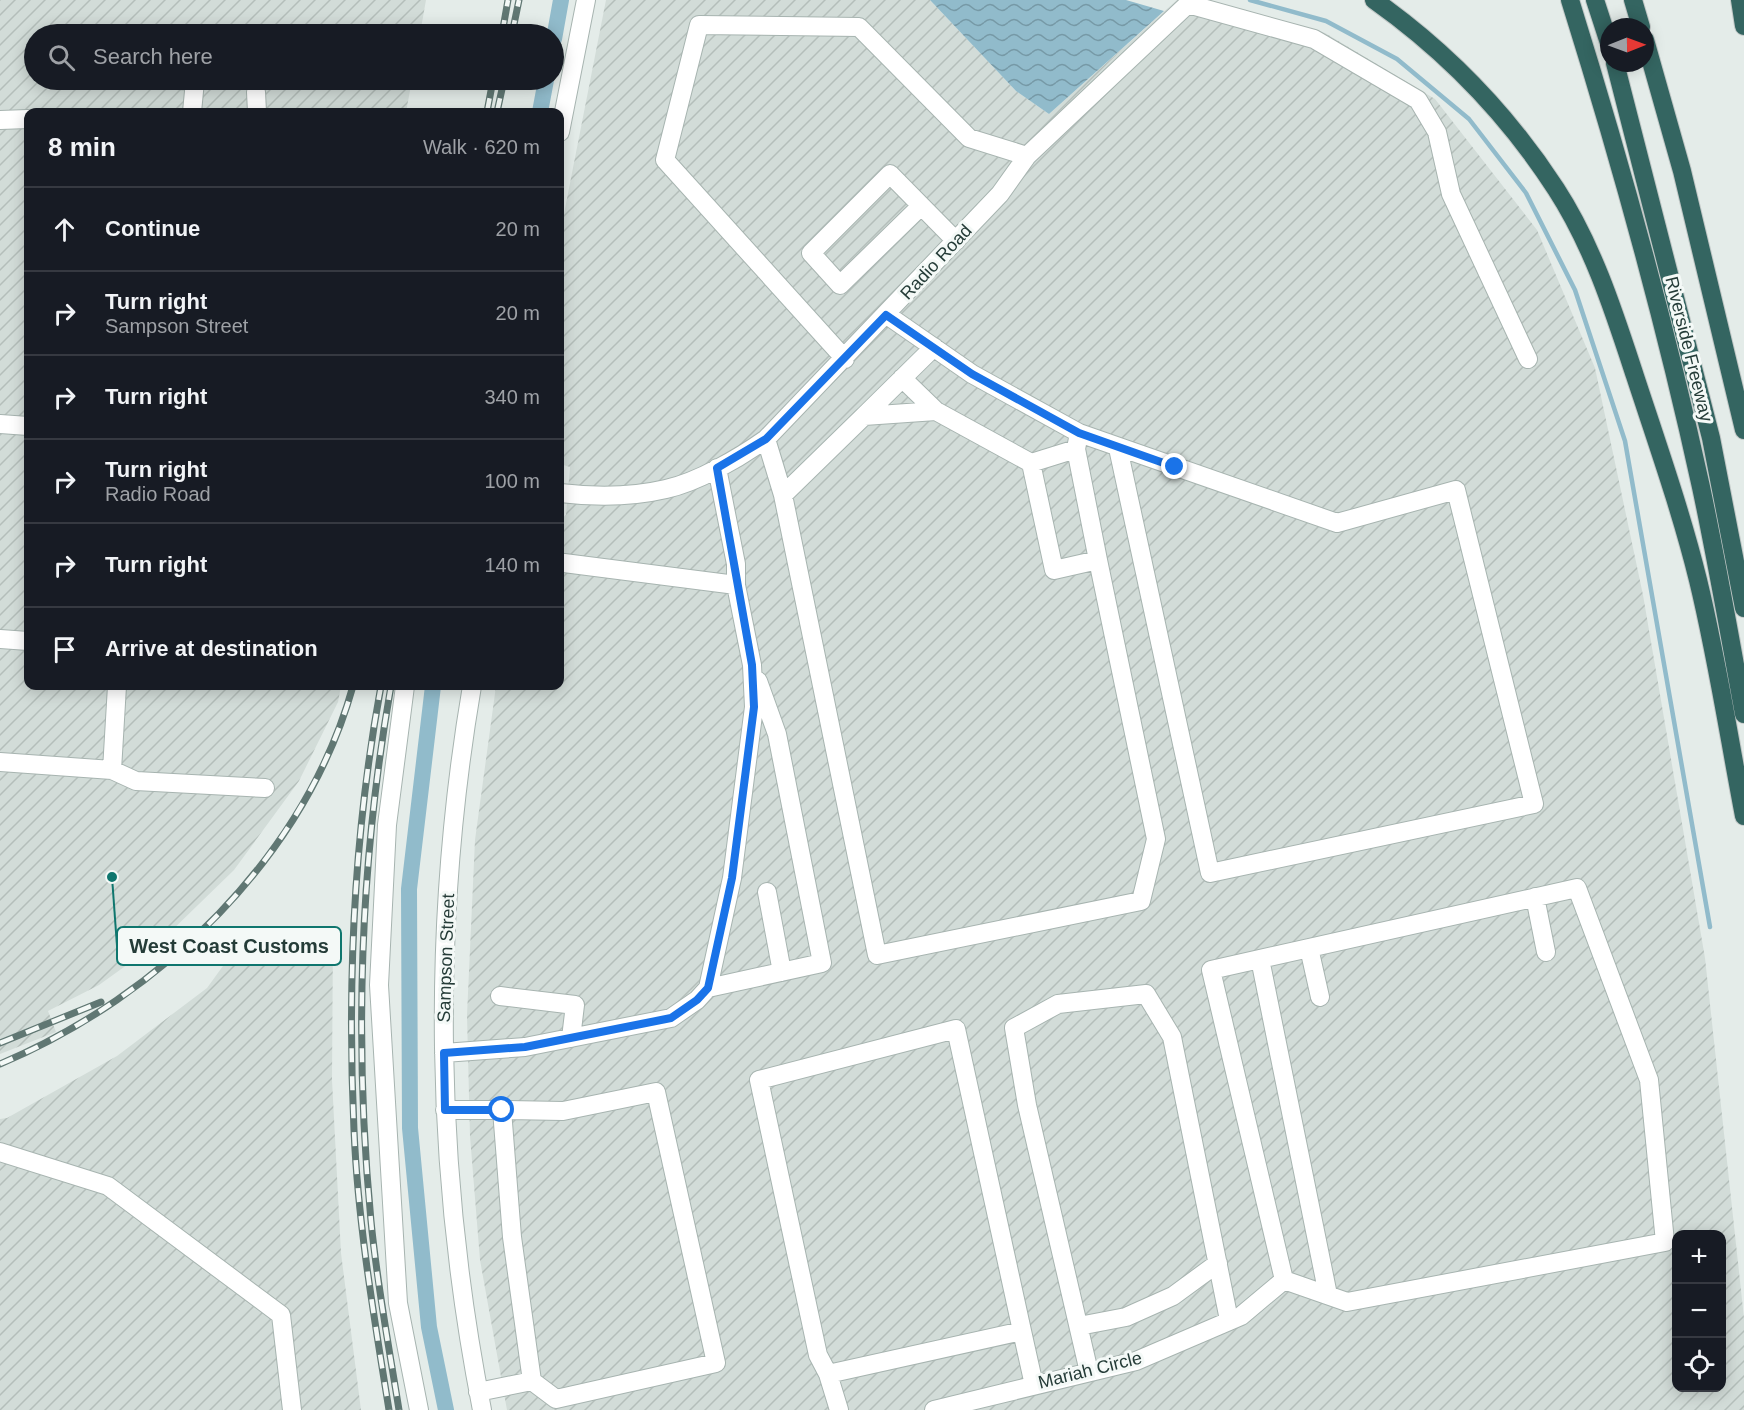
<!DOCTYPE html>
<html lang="en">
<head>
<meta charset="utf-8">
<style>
	:root { --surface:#171b24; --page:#242831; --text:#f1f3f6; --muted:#9ea1a6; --line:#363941 }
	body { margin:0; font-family:Helvetica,sans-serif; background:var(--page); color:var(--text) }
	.controls { position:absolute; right:18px; bottom:18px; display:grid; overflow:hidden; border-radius:12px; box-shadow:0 3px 15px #0003 }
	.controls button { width:54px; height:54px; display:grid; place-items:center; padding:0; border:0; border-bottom:2px solid var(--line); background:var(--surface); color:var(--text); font:30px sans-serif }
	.compass { position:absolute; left:1600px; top:18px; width:54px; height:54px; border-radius:50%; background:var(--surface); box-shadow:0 3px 15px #0003; rotate:89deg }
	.stop { position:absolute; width:18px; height:18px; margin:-14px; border:4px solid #1a73e8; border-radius:50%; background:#fff }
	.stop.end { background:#1a73e8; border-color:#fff; box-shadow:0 2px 6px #0008 }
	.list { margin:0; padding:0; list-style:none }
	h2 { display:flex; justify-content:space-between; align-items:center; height:78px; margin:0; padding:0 24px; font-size:26px }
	h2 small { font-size:20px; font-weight:400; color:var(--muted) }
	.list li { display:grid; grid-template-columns:39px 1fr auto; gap:18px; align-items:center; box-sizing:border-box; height:84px; padding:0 24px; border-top:2px solid var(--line) }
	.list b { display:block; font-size:22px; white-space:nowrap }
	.list p { margin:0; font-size:20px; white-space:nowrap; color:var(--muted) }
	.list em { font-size:20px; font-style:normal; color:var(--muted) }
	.icon { flex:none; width:33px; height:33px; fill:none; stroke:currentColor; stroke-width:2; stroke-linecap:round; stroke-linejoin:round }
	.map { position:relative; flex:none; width:1744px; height:1410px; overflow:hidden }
	.search { position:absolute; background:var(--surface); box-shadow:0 3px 15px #0003; left:24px; top:24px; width:540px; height:66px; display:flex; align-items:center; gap:15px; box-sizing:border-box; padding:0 21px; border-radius:33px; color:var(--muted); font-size:22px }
	.panel { position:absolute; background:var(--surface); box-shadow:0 3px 15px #0003; left:24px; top:108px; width:540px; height:582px; border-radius:12px }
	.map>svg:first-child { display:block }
</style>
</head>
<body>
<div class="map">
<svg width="1744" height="1410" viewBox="0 0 1744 1410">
	<defs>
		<pattern id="industrial-furrows" width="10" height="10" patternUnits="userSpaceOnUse" patternTransform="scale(1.5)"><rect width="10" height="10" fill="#d2dcd8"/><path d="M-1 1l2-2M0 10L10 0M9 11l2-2" fill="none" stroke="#b4beba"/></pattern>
		<pattern id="water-waves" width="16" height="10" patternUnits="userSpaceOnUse" patternTransform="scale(1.5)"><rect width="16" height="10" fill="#91bbcb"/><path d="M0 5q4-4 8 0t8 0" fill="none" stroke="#7699a6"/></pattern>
	</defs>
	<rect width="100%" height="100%" fill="#e4ece9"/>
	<path fill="url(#industrial-furrows)" fill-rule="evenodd" d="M0 0H426L420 34H34V80H412L406 112H28V686H341L338 702 299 781 234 870 163 939 99 985 48 1011 56 1032 0 1054Z
		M606 0H930L1016 91 1049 114 1177 0H1208L1325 33 1435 99 1537 230 1595 368 1643 595 1705 958 1744 1318V1410H507L480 1260 470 1136 467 1015 475 840 496 686H560V521L566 515 570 467 560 464V234ZM1676 1234H1722V1388H1676Z
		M252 926 333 935 332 1080 341 1253 361 1410H0V1119L7 1118 117 1056 207 988Z"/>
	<path fill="url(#water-waves)" d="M930 0H1126L1164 11 1049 114 1016 91Z"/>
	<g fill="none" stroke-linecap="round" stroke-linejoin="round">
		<path stroke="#91bbcb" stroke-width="4.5" d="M1250 0 1326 21 1397 59 1469 119 1526 193 1575 290 1625 441 1710 927
			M410 1077H415"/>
		<path stroke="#91bbcb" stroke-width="16" d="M554 39 561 0
			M540 112 546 80
			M433 686 409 889 410 1128 429 1327 446 1410"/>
		<defs>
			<path id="minor" d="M177 80 195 81 192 112
				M256 92 257 112
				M0 120 28 119
				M560 132 586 0
				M921 206 840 285 811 253 890 174 956 241
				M845 359 665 160 699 25 859 27 969 138 1027 156
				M902 378 936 411
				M864 416 934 347
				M0 424 28 426
				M1079 433 1337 523 1456 490 1534 804 1210 873 1118 448
				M766 439 783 495 864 416 936 411 1031 463 1054 570 1098 560 1076 449 1079 433 972 374 887 315
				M1031 463 1076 449
				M560 493C594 497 632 497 666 489 698 482 739 458 766 439L1000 194 1027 156 1188 4 1314 39 1418 100 1437 132 1451 194 1528 359
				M783 495 877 955 1141 901 1156 839 1098 560
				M564 563 736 585V564L717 468
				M0 639 28 641
				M405 686 387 825 379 985 398 1303 419 1410
				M472 686C431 926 435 1171 482 1410
				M0 762 112 770 136 781 265 788
				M112 770 117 686
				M767 892 782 972
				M1535 897 1546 952
				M1309 948 1320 997
				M1260 959 1328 1295
				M708 988 822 963 777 734 758 681
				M500 996 575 1005 571 1038
				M444 1053 525 1047 671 1018 697 1000 708 988 732 878 754 707 752 665 736 585
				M445 1110H502L512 1237 532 1381 478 1392
				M502 1110 563 1111 656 1092 716 1363 556 1399 532 1381
				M0 1152 108 1186 281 1315 292 1410
				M1079 1326 1126 1317 1173 1296 1218 1263
				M1089 1372 1027 1105 1014 1028 1058 1004 1146 994 1172 1037 1229 1320
				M828 1374 818 1355 759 1080 956 1029 1022 1331
				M839 1410 828 1374 1022 1331 1034 1385
				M934 1410 1136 1361 1241 1316 1284 1280 1211 970 1577 888 1649 1080 1665 1242 1347 1302 1284 1280"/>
			<path id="highway" d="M1374 0C1446 51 1508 115 1556 189 1593 246 1614 312 1635 376 1657 443 1681 511 1698 580 1717 658 1729 738 1744 816
				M1570 0C1620 160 1665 322 1701 487 1717 562 1730 638 1744 714
				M1595 0 1609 43
				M1633 0 1641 27
				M1740 0 1744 26
				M1645 40 1682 171 1744 430
				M1615 63 1711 438 1744 608"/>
		</defs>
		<use href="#minor" stroke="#a7b4b0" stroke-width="20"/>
		<use href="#highway" stroke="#c2c8c7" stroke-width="20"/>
		<use href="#minor" stroke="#fff" stroke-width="18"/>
		<use href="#highway" stroke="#346561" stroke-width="18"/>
		<defs>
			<path id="rail" d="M502 34 508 0
				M512 34 519 0
				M487 112 493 80
				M497 112 504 80
				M381 686C354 832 347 981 354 1130 358 1224 374 1317 389 1410
				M391 686C360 862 354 1042 371 1221 377 1284 389 1347 399 1410
				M0 1043 101 1002
				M0 1064C161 996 305 857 353 686"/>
		</defs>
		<use href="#rail" stroke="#607773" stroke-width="7"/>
		<use href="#rail" stroke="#f4f9f7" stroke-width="4.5" stroke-dasharray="14" stroke-linecap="butt"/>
	</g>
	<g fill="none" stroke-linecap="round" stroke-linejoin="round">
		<path stroke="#1a73e8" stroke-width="8" d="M502 1110H445L444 1053 525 1047 671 1018 697 1000 708 988 732 878 754 707 752 665 717 468 766 439 886 315 972 374 1079 433 1175 467"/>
	</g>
	<g text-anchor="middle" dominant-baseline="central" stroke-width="6" stroke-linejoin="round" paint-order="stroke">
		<g font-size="18" fill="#253c38" stroke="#f4f9f7">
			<text transform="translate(936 262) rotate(-47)">Radio Road</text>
			<text transform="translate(1689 349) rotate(76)">Riverside Freeway</text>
			<text transform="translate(446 958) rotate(-88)">Sampson Street</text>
			<text transform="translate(1090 1370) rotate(-14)">Mariah Circle</text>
		</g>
	</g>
	<path fill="none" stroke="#0f766e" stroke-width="2" d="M112 877L117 946"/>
	<circle fill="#0f766e" stroke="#f4f9f7" stroke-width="2" cx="112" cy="877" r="6"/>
	<rect fill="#f4f9f7" stroke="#0f766e" stroke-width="2" x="117" y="927" width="224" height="38" rx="6"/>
	<g font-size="20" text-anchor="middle" font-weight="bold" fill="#253c38">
		<text x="229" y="953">West Coast Customs</text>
	</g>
</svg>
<div class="controls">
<button>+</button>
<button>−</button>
<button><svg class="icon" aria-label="locate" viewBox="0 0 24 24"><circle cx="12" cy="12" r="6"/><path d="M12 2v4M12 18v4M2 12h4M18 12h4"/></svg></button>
</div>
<svg class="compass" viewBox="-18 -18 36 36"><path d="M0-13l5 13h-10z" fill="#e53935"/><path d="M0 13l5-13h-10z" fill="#9ea1a6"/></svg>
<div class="stop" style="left:502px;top:1110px"></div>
<div class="stop end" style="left:1175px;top:467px"></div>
<div class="search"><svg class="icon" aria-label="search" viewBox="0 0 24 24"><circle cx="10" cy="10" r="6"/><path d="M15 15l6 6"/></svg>Search here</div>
<section class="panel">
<h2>8 min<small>Walk · 620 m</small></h2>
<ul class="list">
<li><svg class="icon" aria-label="ahead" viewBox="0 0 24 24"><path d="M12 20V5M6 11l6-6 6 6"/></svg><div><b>Continue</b></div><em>20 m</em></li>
<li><svg class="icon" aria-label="right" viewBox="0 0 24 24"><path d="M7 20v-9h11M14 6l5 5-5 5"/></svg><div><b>Turn right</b><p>Sampson Street</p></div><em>20 m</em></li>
<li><svg class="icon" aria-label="right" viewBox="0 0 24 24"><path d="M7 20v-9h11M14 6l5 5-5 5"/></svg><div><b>Turn right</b></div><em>340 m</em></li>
<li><svg class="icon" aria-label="right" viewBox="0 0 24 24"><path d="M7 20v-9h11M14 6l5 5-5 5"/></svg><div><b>Turn right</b><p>Radio Road</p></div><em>100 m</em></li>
<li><svg class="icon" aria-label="right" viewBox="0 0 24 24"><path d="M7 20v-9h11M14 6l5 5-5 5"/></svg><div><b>Turn right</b></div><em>140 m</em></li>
<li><svg class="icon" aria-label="arrive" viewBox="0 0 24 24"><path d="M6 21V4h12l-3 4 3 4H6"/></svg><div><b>Arrive at destination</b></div></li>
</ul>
</section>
</div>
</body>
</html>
